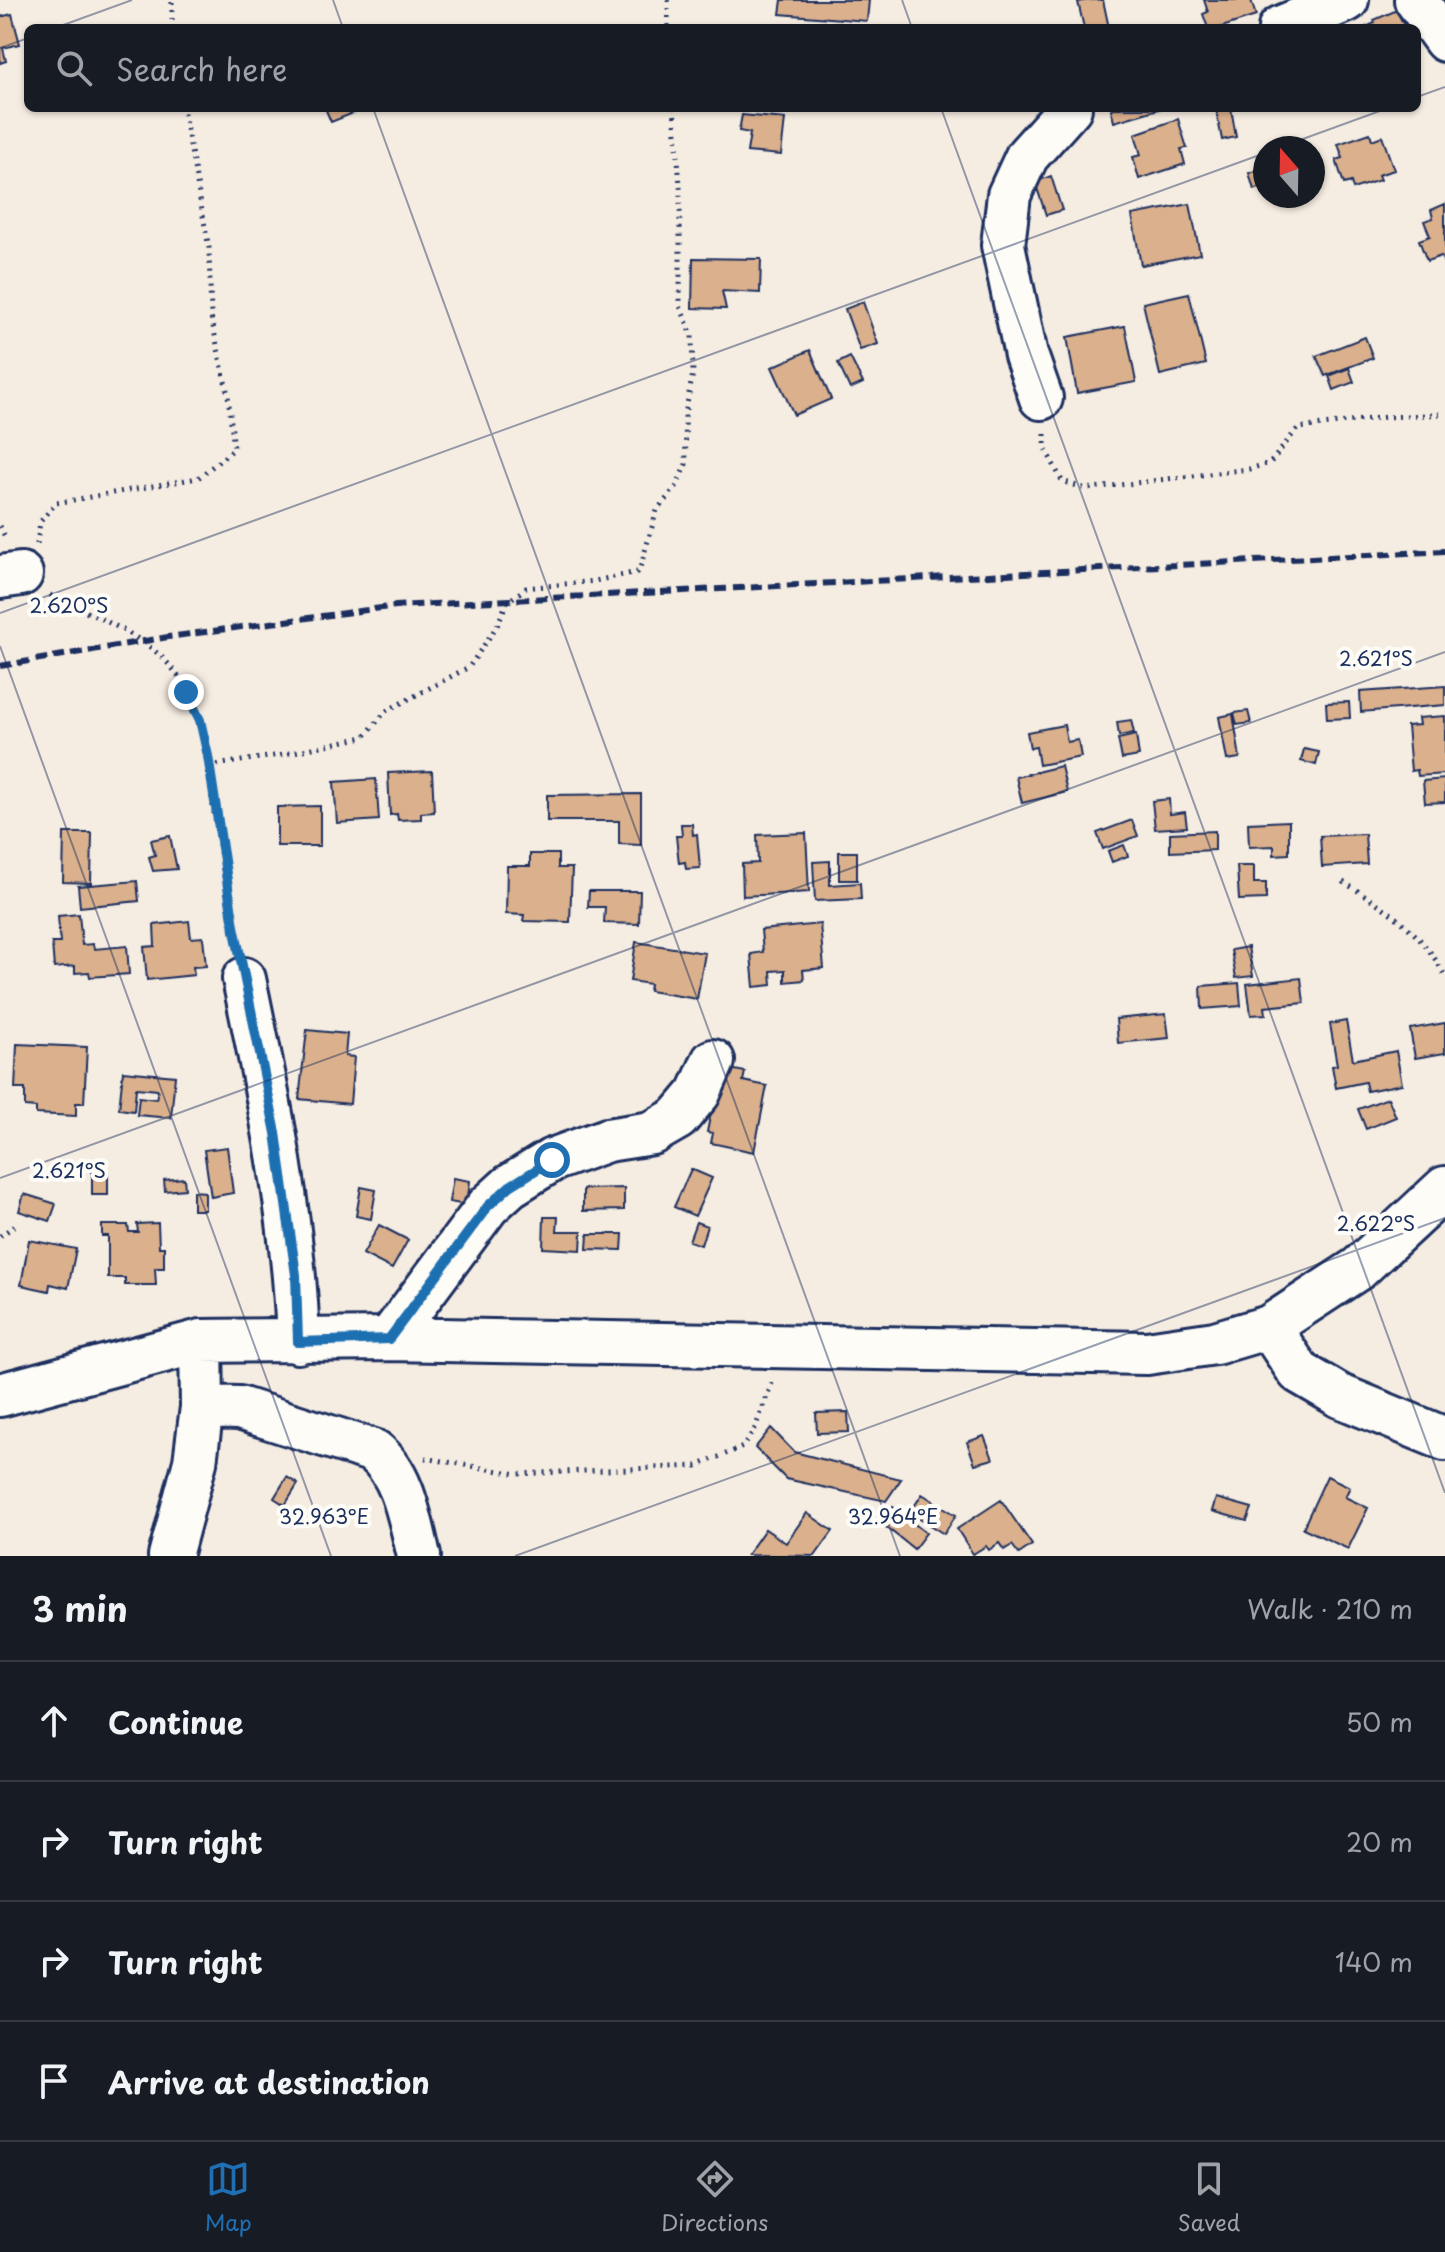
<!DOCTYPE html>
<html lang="en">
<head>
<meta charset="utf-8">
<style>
	:root { --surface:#171b24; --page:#242831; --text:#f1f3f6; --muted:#9ea1a6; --line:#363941; --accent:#1f6fb2 }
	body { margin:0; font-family:"Playpen Sans",sans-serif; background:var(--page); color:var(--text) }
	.compass { position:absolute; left:1253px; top:136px; width:72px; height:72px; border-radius:50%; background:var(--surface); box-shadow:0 2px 6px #0004; rotate:340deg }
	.stop { position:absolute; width:24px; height:24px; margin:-18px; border:6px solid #1f6fb2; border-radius:50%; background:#fff }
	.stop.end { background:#1f6fb2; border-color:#fff; box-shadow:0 2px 8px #0008 }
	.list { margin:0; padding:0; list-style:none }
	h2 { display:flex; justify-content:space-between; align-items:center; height:104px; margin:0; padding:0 32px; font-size:34px }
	h2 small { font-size:26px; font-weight:400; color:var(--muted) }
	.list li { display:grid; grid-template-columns:52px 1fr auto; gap:24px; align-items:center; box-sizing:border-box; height:120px; padding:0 32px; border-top:2px solid var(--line) }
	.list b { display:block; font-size:30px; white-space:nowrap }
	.list em { font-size:26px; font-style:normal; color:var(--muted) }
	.icon { flex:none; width:44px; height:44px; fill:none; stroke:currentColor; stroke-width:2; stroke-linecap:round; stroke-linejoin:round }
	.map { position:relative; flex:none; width:1445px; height:1556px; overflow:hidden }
	.search { position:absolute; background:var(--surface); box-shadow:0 2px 6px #0004; left:24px; right:24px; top:24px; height:88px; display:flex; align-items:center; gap:20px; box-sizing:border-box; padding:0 28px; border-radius:12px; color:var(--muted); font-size:30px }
	.sheet { height:584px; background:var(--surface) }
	nav { display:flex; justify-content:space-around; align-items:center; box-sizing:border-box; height:112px; border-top:2px solid var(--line); background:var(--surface); font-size:22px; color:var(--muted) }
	nav a { display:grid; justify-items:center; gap:4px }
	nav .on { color:var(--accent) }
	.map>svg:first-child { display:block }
</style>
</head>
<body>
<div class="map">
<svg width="1445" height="1556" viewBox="0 0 1445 1556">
	<rect width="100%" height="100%" fill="#f6ede2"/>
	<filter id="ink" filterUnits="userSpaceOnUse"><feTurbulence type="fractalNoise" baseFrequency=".0125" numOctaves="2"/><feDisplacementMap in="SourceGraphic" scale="16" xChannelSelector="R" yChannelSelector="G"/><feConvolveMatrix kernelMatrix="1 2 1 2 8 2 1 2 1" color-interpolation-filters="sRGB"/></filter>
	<g filter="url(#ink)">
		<path fill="#dbb08c" stroke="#1b2f5e" stroke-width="2" d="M782 0H869L867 21 780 14Z
			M1089 0H1103L1109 28H1084L1078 2Z
			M1204 0H1251L1256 16 1219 28H1208L1203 14 1208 12Z
			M1397 10 1405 28H1364L1375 23 1374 20Z
			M12 14 20 44 3 48 6 61 0 63V17Z
			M325 108H354L356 112 331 122Z
			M1115 108H1162L1114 122 1111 109Z
			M1231 108 1236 137 1222 140 1216 109Z
			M742 115 785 119 781 155 747 152 750 133 739 131Z
			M1178 119 1187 148 1181 149 1185 164 1139 179 1133 157 1141 155 1135 134Z
			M1370 133 1372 140 1382 136 1394 170 1378 175 1380 180 1353 189 1351 182 1344 184 1336 160 1343 158 1338 144Z
			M1265 155V186L1254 190 1249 173 1262 169 1258 157Z
			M1051 176 1062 210 1046 215 1035 182Z
			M1190 204 1200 254 1141 265 1132 215Z
			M1445 204V265L1441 256 1427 261 1419 240 1430 236 1424 221 1433 218 1431 210Z
			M693 258 761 259 760 293 722 291 726 309 692 308Z
			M1189 293 1206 364 1160 375 1143 303Z
			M863 302 878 344 860 350 845 309Z
			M1125 326 1136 382 1077 393 1067 337Z
			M1365 337 1373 358 1325 376 1316 356Z
			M810 350 831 399 794 415 772 367Z
			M850 357 863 383 850 389 838 363Z
			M1349 368 1354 382 1334 390 1329 376Z
			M1445 686V705L1361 712 1360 692Z
			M1349 702 1350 718 1327 719 1326 703Z
			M1248 711 1251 723 1237 725 1234 713Z
			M1233 714 1240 758 1227 760 1219 717Z
			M1445 716V774L1418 776 1417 770 1411 771 1407 726 1419 725 1418 718Z
			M1131 720 1134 733 1119 736 1117 722Z
			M1064 725 1067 742 1078 740 1081 757 1039 765 1036 747 1030 748 1027 732Z
			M1136 735 1139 756 1122 759 1118 739Z
			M1304 749 1319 752 1316 765 1301 761Z
			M1061 766 1067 792 1022 803 1016 777Z
			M432 771 434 812 421 813V819L398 820 397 814 390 815 388 773Z
			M376 779 379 820 337 823 334 782Z
			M1445 779V802L1425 803 1423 781Z
			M641 794V845L619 844V821H547V795Z
			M1169 799 1170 814 1185 812 1187 827 1155 829 1152 801Z
			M320 806V846H277V807Z
			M1132 820 1138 836 1103 849 1097 833Z
			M1289 821V854L1274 855V846L1249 847 1248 823Z
			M681 824H692L693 835 697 834 700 868 686 869 685 862 679 863 676 836H682Z
			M1215 831V850L1170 852V833Z
			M64 833H92L91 883 63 882Z
			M806 833 809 892 743 896 742 864 758 863 757 835Z
			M1365 834 1367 864 1322 867 1320 836Z
			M170 836 177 869 153 871 149 857 155 855 151 840Z
			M1124 845 1128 856 1112 862 1108 851Z
			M839 852H857V880H839Z
			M530 854H558V868H572L570 922 523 921 524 915 506 914 507 866H530Z
			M830 861V885L860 883 861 899 815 901 813 862Z
			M1237 866H1254V883H1266V899L1239 900Z
			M137 881 139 901 80 907 78 886Z
			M589 891H640L639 924 604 923 605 907H588Z
			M79 914 82 945 93 944 94 949 127 946 129 974 90 977 89 972 75 973V966L54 968 52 943H60L58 916Z
			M189 921 191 938 203 937 206 966 193 967 194 975 147 980 144 947 155 946 154 925Z
			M820 924 824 968 803 970 804 980 785 982V970L771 971 772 985 754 987 751 954 763 952 761 930Z
			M636 942 705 953 697 999 649 991 650 984 630 981Z
			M1248 947 1253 976 1236 978 1231 950Z
			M1301 978 1304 1003 1265 1007 1266 1014 1251 1015 1247 984Z
			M1239 983 1241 1006 1202 1009 1201 986Z
			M1166 1014 1169 1038 1118 1043 1116 1019Z
			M1346 1021 1353 1060 1396 1051 1402 1084 1367 1091 1365 1082 1336 1088 1332 1066 1337 1065 1330 1024Z
			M1445 1023V1053L1415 1058 1410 1029Z
			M307 1030 347 1034 345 1056 354 1057 350 1104 299 1099Z
			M17 1044 87 1047 84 1103H76V1116L36 1114V1108L25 1107V1089H15Z
			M720 1067 745 1072 743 1081 767 1086 754 1152 711 1143 713 1133 707 1132Z
			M123 1071 175 1076 171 1118 137 1115 139 1097 156 1099 158 1090 136 1088 134 1111 119 1109Z
			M1388 1098 1396 1117 1366 1129 1358 1109Z
			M227 1147 233 1193 211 1197 204 1150Z
			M691 1169 712 1178 695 1216 674 1207Z
			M92 1172H108V1195H92Z
			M184 1178 185 1189 165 1191 164 1180Z
			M453 1178 470 1181 467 1205 449 1202Z
			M361 1187 376 1190 371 1219 356 1216Z
			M624 1188V1210L583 1211V1189Z
			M193 1191 205 1192V1210H193Z
			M24 1194 56 1204 50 1221 19 1211Z
			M544 1217H558L557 1231H582L581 1250 543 1248Z
			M696 1222 707 1226 701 1245 689 1241Z
			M158 1223 159 1247H164V1268H155L156 1285H125V1278H108V1236H102V1225H128L129 1232H138L137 1224Z
			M379 1225 408 1240 392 1269 363 1254Z
			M588 1234H623L622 1250 587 1249Z
			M29 1240 76 1249 68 1288 50 1284 49 1291 21 1285Z
			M848 1412 849 1432 817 1433 816 1413Z
			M771 1428 794 1452 901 1479 886 1501 786 1479 755 1448Z
			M984 1436 993 1459 975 1464 967 1442Z
			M1327 1476 1350 1487 1345 1497 1368 1508 1348 1549 1303 1528Z
			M287 1477 298 1484 285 1505 274 1498Z
			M922 1494 956 1515 944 1534 910 1513Z
			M1216 1498 1252 1508 1247 1521 1212 1511Z
			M1001 1500 1032 1545 1019 1554 1012 1545 1004 1550 999 1543 989 1550 986 1546 973 1554 957 1529Z
			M893 1507 926 1533 914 1549 881 1523Z
			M807 1513 833 1531 815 1556 747 1555 765 1529 786 1543Z"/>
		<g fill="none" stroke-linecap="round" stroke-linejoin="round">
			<defs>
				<path id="minor" d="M1416 0 1445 40
					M1280 28 1347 0
					M1041 398 1026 355 1003 245 1009 195 1027 156 1070 108
					M0 577 21 574
					M244 979C269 1099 294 1219 298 1342
					M1269 1327 1299 1372 1340 1396 1445 1439
					M389 1339 488 1206 510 1186 552 1160 607 1140 652 1133 678 1118 699 1093 713 1061
					M0 1395 201 1341 389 1339 1147 1353 1215 1343 1269 1327 1359 1268 1445 1188
					M202 1407 239 1408 374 1451C404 1475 410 1520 419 1556
					M170 1556 195 1462 202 1407 201 1341"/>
			</defs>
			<use href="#minor" stroke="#1b2f5e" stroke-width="48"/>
			<path stroke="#1b2f5e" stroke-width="5" stroke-dasharray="2 6" stroke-linecap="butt" d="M668 0V28
				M172 28V0
				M1045 434V448L1062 481 1086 489 1249 469 1270 463 1298 428 1386 417 1445 414
				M0 526 6 539
				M37 544 40 522 56 503 198 478 234 449 228 395 211 317 209 248 183 108
				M50 595C90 616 141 631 171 667 207 710 207 765 215 818 222 860 229 903 237 945
				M209 766 280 755 364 737 386 711 469 667 497 626 507 602 526 588 595 581 637 572 640 568 657 510 676 487 686 464 685 414 693 373 692 335 680 306V185L674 108
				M1343 882C1385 907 1422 931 1445 976
				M0 1236 17 1224
				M425 1458 517 1474 696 1466 743 1447 755 1428 772 1383"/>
			<use href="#minor" stroke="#fdfcf7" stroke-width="42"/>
			<path stroke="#1b2f5e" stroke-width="6" stroke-dasharray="12 6" stroke-linecap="butt" d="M0 666 168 637 396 606 1445 551"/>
		</g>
	</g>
	<g fill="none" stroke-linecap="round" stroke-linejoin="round" filter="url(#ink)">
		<path stroke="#1f6fb2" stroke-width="10" d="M186 692 200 720 208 756 234 926 276 1133 296 1275 298 1342 389 1339 488 1206 510 1186 552 1160"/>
	</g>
	<path fill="none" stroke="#1b2f5e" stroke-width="2" stroke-opacity="0.45" d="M333 0 343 28M902 0 912 28M55 28 132 0M0 48 28 38M1417 97 1445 87M373 108 900 1556M941 108 1445 1493M1278 148 1388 108M0 613 1265 153M0 646 331 1556M0 1178 1445 652M515 1556 1445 1218"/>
	<g font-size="20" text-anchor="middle" fill="#1b2f5e" stroke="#fdfcf7" stroke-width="8" stroke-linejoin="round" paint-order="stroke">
		<text x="69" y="613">2.620°S</text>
		<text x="1376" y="666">2.621°S</text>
		<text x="69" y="1178">2.621°S</text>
		<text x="1376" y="1231">2.622°S</text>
		<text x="324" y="1524">32.963°E</text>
		<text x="893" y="1524">32.964°E</text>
	</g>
</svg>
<svg class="compass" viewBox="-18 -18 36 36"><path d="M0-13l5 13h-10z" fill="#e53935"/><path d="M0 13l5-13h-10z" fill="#9ea1a6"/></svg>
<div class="stop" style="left:552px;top:1160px"></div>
<div class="stop end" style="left:186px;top:692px"></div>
<div class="search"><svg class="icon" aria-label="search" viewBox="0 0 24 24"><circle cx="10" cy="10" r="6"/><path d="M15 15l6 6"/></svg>Search here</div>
</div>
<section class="sheet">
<h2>3 min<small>Walk · 210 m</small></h2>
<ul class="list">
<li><svg class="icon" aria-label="ahead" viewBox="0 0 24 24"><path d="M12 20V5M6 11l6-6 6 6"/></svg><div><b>Continue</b></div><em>50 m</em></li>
<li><svg class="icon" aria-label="right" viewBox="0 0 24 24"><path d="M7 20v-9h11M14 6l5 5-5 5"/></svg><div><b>Turn right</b></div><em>20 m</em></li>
<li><svg class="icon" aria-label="right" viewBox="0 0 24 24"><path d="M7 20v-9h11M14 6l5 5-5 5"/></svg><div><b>Turn right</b></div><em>140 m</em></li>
<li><svg class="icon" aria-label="arrive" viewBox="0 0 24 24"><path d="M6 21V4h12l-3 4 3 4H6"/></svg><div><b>Arrive at destination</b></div></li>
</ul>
</section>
<nav>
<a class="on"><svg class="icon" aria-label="map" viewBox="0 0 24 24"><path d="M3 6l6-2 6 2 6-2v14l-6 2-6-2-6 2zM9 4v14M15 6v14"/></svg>Map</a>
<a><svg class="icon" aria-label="directions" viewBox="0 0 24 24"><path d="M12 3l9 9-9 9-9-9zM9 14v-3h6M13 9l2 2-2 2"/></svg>Directions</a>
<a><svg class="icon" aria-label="saved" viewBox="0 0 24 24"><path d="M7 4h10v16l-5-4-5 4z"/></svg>Saved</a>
</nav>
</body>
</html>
